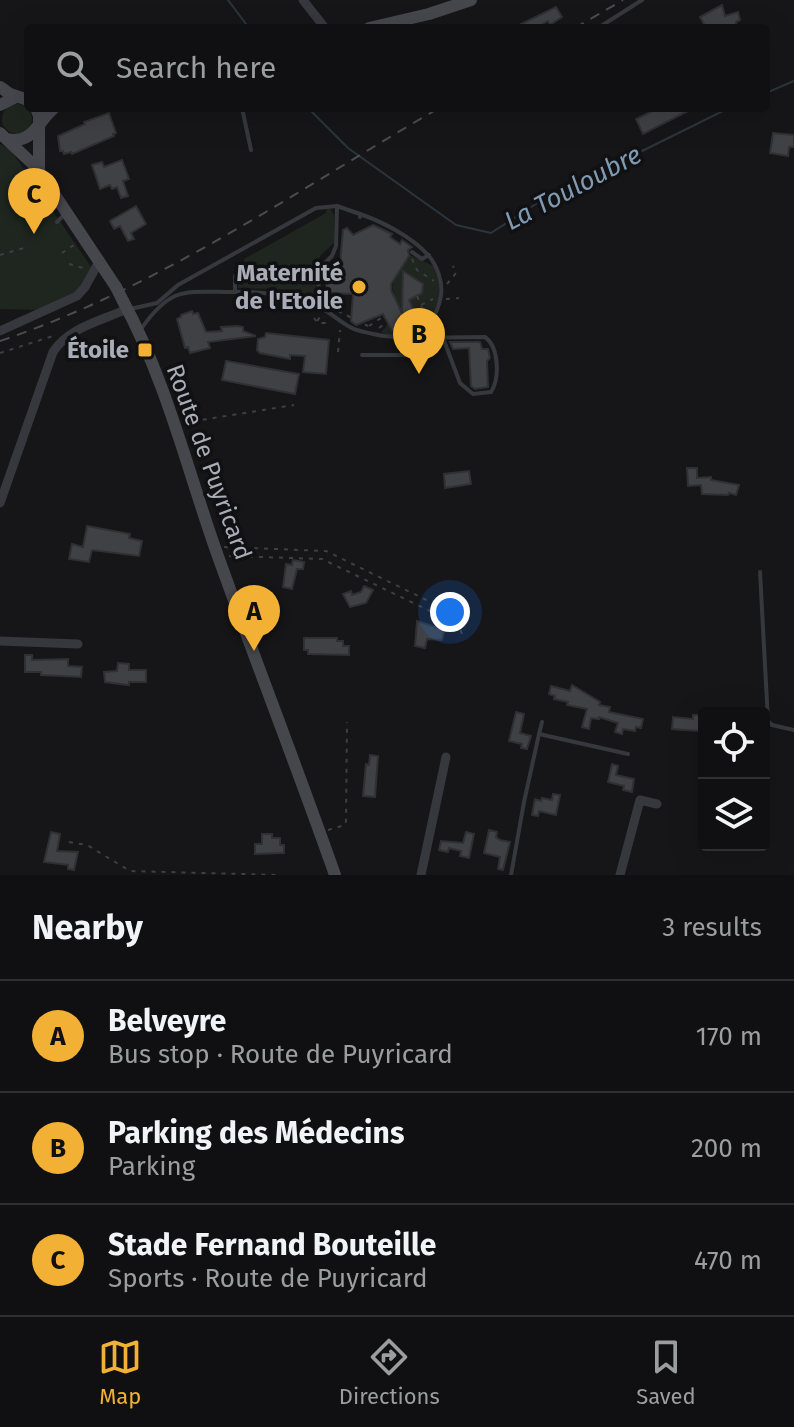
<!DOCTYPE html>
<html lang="en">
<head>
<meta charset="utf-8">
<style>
	:root { --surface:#101012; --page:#1e1e20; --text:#f1f3f6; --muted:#9c9d9f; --line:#303032; --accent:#f2b134 }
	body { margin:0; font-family:"Fira Sans",sans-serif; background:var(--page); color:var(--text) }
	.controls { position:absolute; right:24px; bottom:24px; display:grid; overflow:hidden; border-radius:8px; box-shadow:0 8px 32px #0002 }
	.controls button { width:72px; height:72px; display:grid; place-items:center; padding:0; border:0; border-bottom:2px solid var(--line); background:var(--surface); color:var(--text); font:40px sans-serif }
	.you { position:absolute; left:450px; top:612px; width:28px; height:28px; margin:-20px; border:6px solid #fff; border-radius:50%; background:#1a73e8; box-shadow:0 0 0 12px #1a73e833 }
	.badge { display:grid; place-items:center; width:52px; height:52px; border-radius:50%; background:var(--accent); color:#111; font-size:26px; font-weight:700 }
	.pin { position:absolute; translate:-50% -66px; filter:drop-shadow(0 2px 4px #0008) }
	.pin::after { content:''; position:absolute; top:42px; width:28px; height:24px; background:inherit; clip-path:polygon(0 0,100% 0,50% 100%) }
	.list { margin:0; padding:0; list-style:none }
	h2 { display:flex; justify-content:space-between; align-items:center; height:104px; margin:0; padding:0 32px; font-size:34px }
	h2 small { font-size:26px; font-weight:400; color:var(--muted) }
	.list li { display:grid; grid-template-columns:52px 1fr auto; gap:24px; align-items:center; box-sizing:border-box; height:112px; padding:0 32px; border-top:2px solid var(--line) }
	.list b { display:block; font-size:30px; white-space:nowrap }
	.list p { margin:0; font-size:26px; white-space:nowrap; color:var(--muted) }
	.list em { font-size:26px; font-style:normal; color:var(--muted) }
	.icon { flex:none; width:44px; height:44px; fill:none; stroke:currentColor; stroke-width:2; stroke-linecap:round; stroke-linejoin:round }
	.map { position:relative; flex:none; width:794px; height:875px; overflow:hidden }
	.search { position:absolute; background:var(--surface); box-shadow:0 8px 32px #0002; left:24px; right:24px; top:24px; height:88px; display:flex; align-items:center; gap:20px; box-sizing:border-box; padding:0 28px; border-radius:8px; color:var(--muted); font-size:30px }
	.sheet { height:440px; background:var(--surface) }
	nav { display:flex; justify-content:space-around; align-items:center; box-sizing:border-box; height:112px; border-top:2px solid var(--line); background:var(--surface); font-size:22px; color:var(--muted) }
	nav a { display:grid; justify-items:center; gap:4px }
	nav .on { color:var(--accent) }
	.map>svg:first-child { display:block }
</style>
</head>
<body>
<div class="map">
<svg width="794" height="875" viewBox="0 0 794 875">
	<rect width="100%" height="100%" fill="#161618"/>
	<path fill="#1e261f" d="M2 119a15 15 0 1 1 30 0a15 15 0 1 1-30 0Z
		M0 144 10 149 92 268 79 290 42 310 0 309Z
		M327 208H330L334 215V243L320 256 314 298 307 300 269 289 238 288V277H245L244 259 326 213Z
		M410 255 434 266C438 276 441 287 439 298 433 322 406 346 381 332L388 324 393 333 419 320 416 315 404 316C386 281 390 286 410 255Z"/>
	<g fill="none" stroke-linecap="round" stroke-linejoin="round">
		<path stroke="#2c353c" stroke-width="2" d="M228 0 249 28
			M766 93 794 81
			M308 108 348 148 456 225 491 233 539 202 729 108"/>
	</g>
	<path fill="#404145" stroke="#303034" stroke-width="2" d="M722 5 725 16 738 12 740 20 736 22V27L706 28 700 17Z
		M556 7 562 17 550 25 548 21 536 28H513Z
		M659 108H694L643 134 636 119Z
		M109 113 116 133 113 134 114 136 72 154 71 152 64 154 63 151H60L58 136 85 124 84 122Z
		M773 133 794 135V147H789L788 156 770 153Z
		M122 160 129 179 123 181 128 196 121 198 117 187 112 189 110 185 100 189 92 165 102 162 104 167Z
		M136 206 146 224 131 233 134 239 128 241 120 226 114 229 110 221Z
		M373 225 392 234 390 237 400 244 402 240 412 247 408 250 409 256 391 284V290L402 313 403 271 423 284 422 293 409 300 419 320 402 328 403 331H392L383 314 356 325 351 321 353 294 327 293 326 269 330 275 339 276 343 230 347 228 353 235Z
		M192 311 193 314 198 313 206 332 222 331 221 327 238 326 243 327V331L256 336 208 342 210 348 190 353 188 347 185 348 177 319 181 317V315Z
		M266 333 329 340 326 374 303 372 305 356 290 355V359L260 353 257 350 258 339 265 337Z
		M450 342H480L482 349H488L490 358 487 361 488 387 475 389 471 386 469 348 453 349Z
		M226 361 299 374 295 394 222 380Z
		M687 468H697V478L711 477V480L739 485 736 495 729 493 728 495 702 494 701 485 688 486Z
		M469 471 471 484 445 488 444 474Z
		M87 526 130 534 129 538 142 541 139 556 92 550 89 562 69 559 72 544 83 547Z
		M293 560 304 562 303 569H297L292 589 283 587 286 564 292 565Z
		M364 586 373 590 366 603 350 607 343 594 351 591 352 595 361 592Z
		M417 621 444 630 442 640 427 639 425 648 415 646Z
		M304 638H337V641H343V646H349V655L308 654V650H304Z
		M25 655H32V660L68 659V666L82 667 81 677 41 675V672H25Z
		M118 663 129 664V670H146V682H129V685L105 682 104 672 117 671Z
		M572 685 600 702 599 705 610 707 609 712 643 719 641 728 636 727 635 731 623 729 622 734 615 732 618 723 599 717V719L591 718 589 729 582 727 587 709 567 705 568 702 554 699 555 696 549 694 551 686 570 691Z
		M516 712 524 714 520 733 531 736 527 749 521 748 522 744 509 741Z
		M693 715H700L699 731 672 729 673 717 693 719Z
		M370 755 378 756 375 797 363 796 366 764 369 765Z
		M612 764 618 766 616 775 634 779 632 792 623 790 624 786 608 782Z
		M553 794 560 795 556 815 539 811 538 816 532 815 535 799 541 801 542 798 552 800Z
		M489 830 497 832 496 837 500 840 510 842 503 870 498 869 500 857 484 853Z
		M51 832 60 834 57 851 78 852 74 870 68 869V865L44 862Z
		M466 832 474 834 469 858 460 856 461 851 449 848 448 852 439 850 441 841 463 843Z
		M262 834H272V838H280V845H284V853L255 854V844H262Z"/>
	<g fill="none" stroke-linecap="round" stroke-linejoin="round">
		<path stroke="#3d3f44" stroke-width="2" stroke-dasharray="4 6" stroke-linecap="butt" d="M347 28 361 25
			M62 253 74 245
			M0 255 24 248
			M412 259 417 270 434 281
			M69 264 87 269
			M330 269H340
			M447 284 456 273 453 266
			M325 296 327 284
			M417 296 421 305 433 299
			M446 299 459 298
			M421 306 427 318
			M294 309 279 304 280 301 295 304
			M338 311 368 326
			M314 318 318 323H325L318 320 321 315
			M369 326 384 316
			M379 328 387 322
			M338 352 340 330
			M0 353 56 335
			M183 423 294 405
			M224 547 326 551 453 613
			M229 556 322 559 455 623 460 628 462 634
			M328 830 345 825 346 821 347 722
			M69 842 87 845 130 871 278 875"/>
		<path stroke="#37383d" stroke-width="4" d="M598 28 642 0
			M242 108 251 150
			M57 222 66 213
			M412 252 422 259 429 255
			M235 292C263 291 287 295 313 304 327 309 337 320 350 327 356 331 365 332 373 334 406 342 435 333 441 295 443 282 437 265 428 255 412 237 383 222 360 214
			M317 305 320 268 332 256 336 246 337 206
			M130 309 157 303 178 285 316 208 337 206 360 214V217
			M141 329C172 285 185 292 235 292V276
			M407 350V338L485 337C499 347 500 378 491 392L473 394 460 383 443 338
			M362 355H407
			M760 572 768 721 772 725 794 730
			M539 734 542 722
			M511 875 524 802 539 734 628 754"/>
		<path stroke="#37383d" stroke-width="9" d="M303 0 325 28
			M0 331 77 296 85 287 100 260
			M0 503 53 352C69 327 101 321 127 309
			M0 641 78 644
			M421 875 446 757
			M620 875 640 800 657 804"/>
		<path stroke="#45474d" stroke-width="12" d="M369 28 429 14 471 0
			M0 87 10 94 28 100
			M0 105 16 97
			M36 108 39 116V170
			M0 133 37 168 116 287
			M7 139C33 145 37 122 54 108
			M123 301C164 376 186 464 214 545 253 655 296 764 335 875"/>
		<path stroke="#4a4c52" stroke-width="2" stroke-dasharray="10 8" stroke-linecap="butt" d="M575 28 623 0
			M0 341C158 288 296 191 439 108"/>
		<path stroke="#45474d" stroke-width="12" d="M116 287 123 301"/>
	</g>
	<g fill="#f2b134" stroke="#111113" stroke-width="3">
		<circle cx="359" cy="287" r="8"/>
		<rect x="137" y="342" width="16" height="16" rx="4"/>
	</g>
	<g text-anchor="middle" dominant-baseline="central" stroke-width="7" stroke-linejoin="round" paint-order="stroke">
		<g font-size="24" font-weight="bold" fill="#a8adb8" stroke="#111113" text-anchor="end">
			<text x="343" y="273">Maternité<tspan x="343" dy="28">de l'Etoile</tspan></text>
			<text x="129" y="350">Étoile</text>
		</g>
		<g font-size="24" fill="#a8adb8" stroke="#111113">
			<text transform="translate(209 462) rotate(70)">Route de Puyricard</text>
		</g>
		<g font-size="26" font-style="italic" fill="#7f9bb3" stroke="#111113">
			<text transform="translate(573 188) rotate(-28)">La Touloubre</text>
		</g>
	</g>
</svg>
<div class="controls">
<button><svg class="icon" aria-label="locate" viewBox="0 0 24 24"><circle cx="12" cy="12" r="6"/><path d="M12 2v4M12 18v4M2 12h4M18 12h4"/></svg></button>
<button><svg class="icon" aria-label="layers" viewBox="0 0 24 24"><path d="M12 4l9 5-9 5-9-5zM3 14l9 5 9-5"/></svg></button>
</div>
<div class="you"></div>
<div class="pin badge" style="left:254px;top:651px">A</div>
<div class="pin badge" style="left:419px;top:374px">B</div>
<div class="pin badge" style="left:34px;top:234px">C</div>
<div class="search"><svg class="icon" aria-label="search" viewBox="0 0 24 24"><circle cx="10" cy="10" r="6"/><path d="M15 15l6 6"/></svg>Search here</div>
</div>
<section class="sheet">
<h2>Nearby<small>3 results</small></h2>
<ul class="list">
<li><span class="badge">A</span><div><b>Belveyre</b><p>Bus stop · Route de Puyricard</p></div><em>170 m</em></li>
<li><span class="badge">B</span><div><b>Parking des Médecins</b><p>Parking</p></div><em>200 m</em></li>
<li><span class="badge">C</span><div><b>Stade Fernand Bouteille</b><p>Sports · Route de Puyricard</p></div><em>470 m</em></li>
</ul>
</section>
<nav>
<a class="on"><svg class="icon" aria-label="map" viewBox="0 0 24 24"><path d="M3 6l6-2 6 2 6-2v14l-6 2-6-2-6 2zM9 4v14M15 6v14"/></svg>Map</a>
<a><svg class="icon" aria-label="directions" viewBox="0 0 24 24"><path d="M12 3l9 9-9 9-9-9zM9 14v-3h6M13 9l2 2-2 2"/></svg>Directions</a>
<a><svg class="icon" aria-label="saved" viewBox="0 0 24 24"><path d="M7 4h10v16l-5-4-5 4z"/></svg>Saved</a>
</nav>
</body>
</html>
